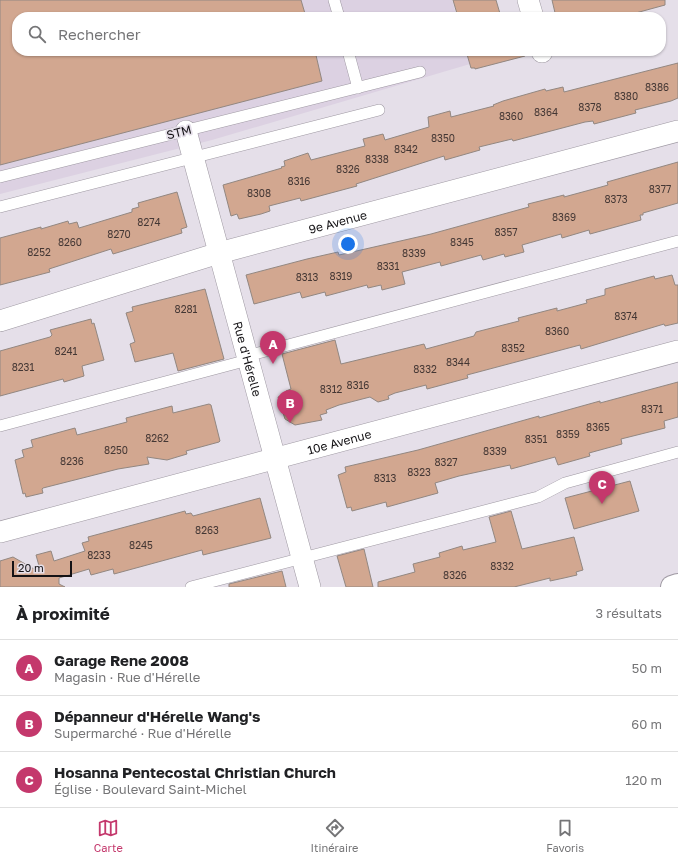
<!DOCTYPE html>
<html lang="fr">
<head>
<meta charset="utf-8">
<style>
	:root { --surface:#fff; --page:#f2f2f2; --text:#202124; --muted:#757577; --line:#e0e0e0; --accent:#c4386c }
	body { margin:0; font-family:"Golos Text",sans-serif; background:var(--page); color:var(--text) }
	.scale { position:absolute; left:12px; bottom:10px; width:60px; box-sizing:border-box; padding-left:4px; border:2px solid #141215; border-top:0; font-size:11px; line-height:14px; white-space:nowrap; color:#141215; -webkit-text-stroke:3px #e5dfe9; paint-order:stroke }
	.you { position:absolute; left:348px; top:244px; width:14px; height:14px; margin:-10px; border:3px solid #fff; border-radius:50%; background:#1a73e8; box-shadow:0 0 0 6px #1a73e833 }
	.badge { display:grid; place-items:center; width:26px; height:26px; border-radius:50%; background:var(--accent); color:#fff; font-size:13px; font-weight:700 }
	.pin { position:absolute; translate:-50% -33px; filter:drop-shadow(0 1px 2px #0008) }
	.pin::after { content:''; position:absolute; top:21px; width:14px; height:12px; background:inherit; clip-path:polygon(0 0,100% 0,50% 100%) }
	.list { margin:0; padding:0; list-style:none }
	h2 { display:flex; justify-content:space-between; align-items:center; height:52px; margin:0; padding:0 16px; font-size:17px }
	h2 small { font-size:13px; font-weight:400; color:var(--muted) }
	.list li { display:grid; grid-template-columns:26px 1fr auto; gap:12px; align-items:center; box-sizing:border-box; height:56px; padding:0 16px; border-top:1px solid var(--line) }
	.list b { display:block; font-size:15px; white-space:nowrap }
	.list p { margin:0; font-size:13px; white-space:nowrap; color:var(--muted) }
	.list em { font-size:13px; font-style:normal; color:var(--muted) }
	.icon { flex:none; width:22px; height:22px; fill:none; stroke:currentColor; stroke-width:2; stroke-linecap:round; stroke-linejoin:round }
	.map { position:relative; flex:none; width:678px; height:587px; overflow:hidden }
	.search { position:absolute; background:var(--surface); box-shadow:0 1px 3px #0004; left:12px; right:12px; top:12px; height:44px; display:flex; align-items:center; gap:10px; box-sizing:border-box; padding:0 14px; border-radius:16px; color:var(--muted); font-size:15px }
	.sheet { height:220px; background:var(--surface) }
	nav { display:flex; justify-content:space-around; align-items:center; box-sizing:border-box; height:56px; border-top:1px solid var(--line); background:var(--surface); font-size:11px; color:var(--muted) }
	nav a { display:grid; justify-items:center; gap:2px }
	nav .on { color:var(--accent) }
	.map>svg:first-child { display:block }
</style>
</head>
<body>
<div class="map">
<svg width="678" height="587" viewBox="0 0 678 587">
	<rect width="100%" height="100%" fill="#e5dfe9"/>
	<path fill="#dcd1e2" d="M0 0H452L457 17H17V51H466L470 64 212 140 0 194Z"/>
	<path fill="#d2a790" stroke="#928781" d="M0 0H301L306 17H17V51H315L322 81 0 165Z
		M453 0H496L501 17H458Z
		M552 0H665V5L621 17H556Z
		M466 51H524L525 56 475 69V68H471Z
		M678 63V98L671 101 635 110 636 113 594 124 593 121 585 122 513 141 512 139 479 147 480 150 445 160 444 156 356 184 357 186 301 201 300 198 269 206 270 211 261 214 239 219 237 214 231 216 223 185 282 168 281 167 285 166 284 161 308 153 311 160 365 146 363 139 383 134 385 140 429 127 428 117 450 111 451 117 494 106 493 105 503 101 545 89 546 91 563 87 564 92Z
		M678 162V203L643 213V215H640L641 220 590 234 589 230 562 238 561 234 522 245 524 252 505 257 504 254 483 260 481 255 441 266 440 262 402 272 405 284 382 290 381 285 368 288 367 285 326 296 325 292 302 298 300 292 254 304 246 275 307 259 338 252 339 255 431 234 529 207 528 204 564 195V197L601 187 608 185 607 182Z
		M177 192 187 227 181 229 182 233 113 254 111 249 49 269 50 272 0 285V238L41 227V229L68 221 69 224 77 222 79 228 132 212V209L139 207 138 203Z
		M672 275 675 285H678V323L665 326 664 324 581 349 580 345 467 375 468 378 427 389 426 385 395 393 388 396 389 399 378 402 370 397 339 405 326 410 327 413 320 415 322 420 295 425 285 419 278 397 287 395 286 391 291 389 282 354 335 340 341 364 424 344 426 349 474 336 476 332 519 321 518 318 557 308V311L587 303 586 300 605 295V289L654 276 655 279Z
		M205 289 224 359 178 371 173 353 135 362 130 344 135 342 126 313 133 311 132 307Z
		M91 319 92 324 94 323 104 360 82 366 84 376 64 382 63 379 0 396V351L50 337 52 335 50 330Z
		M678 382V417L664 421 665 428 621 439 622 444 589 453 590 456 558 465 555 457 511 469 510 465 459 476 435 483 438 493 387 507 386 502 352 511 351 507 347 508 338 475 346 472 345 467 418 450 539 416V418L600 401V403Z
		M209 404 211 405 220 441 219 442 186 451 187 454 167 460 147 457 149 464 118 469 43 488 42 489 43 493 26 497 25 493 23 494 15 460 24 457 22 450 33 447 31 440 75 428 77 435 127 422 126 418 172 406 173 413Z
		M630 481 639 511 574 529 565 498Z
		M260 498 271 538 203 555 202 550 114 574 113 569 91 575 89 569 59 578V584L65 587H0V561L13 557 41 573 36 555 51 551 54 561 85 551 82 543 89 541 88 537 185 511 186 514 191 513 193 516Z
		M511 511 522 549 574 537 583 570 576 572 577 575 564 578 550 581V578L514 587H378V582L415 572 413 564 440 557 439 553 462 546 463 550 496 542 489 517Z
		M364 549 373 587H346L337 556Z
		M282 571 286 587H229V584Z"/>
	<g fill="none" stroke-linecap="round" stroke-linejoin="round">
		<defs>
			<path id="lane" d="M334 0 339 17
				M348 51 358 88
				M0 177 420 72
				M0 207 379 110
				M247 356 678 241
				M0 426 248 360
				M191 587 538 497 565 483 678 452"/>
			<g id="street">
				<path d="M528 0 533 17"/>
				<path d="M542 51V52"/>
				<path id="s1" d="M186 131 310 587"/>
				<path id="s2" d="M0 321 219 253 678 131"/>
				<path id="s3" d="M0 532 678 351"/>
			</g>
			<path id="secondary" d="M672 587 678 585"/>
		</defs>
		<use href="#lane" stroke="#9e98a2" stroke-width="12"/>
		<use href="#street" stroke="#9e98a2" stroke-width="22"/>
		<use href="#secondary" stroke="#9e98a2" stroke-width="24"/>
		<use href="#lane" stroke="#fff" stroke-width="11"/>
		<use href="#street" stroke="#fff" stroke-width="21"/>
		<use href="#secondary" stroke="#fff" stroke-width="22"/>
	</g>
	<g text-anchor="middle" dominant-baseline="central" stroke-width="3.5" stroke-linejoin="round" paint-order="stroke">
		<g font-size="10" fill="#443734">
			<text x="657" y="87">8386</text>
			<text x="626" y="96">8380</text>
			<text x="590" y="107">8378</text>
			<text x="546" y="112">8364</text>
			<text x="511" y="116">8360</text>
			<text x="443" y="138">8350</text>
			<text x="406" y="149">8342</text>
			<text x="377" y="159">8338</text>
			<text x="348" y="169">8326</text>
			<text x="299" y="181">8316</text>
			<text x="660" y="189">8377</text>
			<text x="259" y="193">8308</text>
			<text x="616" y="199">8373</text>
			<text x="564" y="217">8369</text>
			<text x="149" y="222">8274</text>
			<text x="506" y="232">8357</text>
			<text x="119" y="234">8270</text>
			<text x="70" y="242">8260</text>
			<text x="462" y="242">8345</text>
			<text x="39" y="252">8252</text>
			<text x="414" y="253">8339</text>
			<text x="388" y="266">8331</text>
			<text x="341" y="276">8319</text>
			<text x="307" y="277">8313</text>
			<text x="186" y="309">8281</text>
			<text x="626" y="316">8374</text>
			<text x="557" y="331">8360</text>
			<text x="513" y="348">8352</text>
			<text x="66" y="351">8241</text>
			<text x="458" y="362">8344</text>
			<text x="23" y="367">8231</text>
			<text x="425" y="369">8332</text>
			<text x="358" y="385">8316</text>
			<text x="331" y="389">8312</text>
			<text x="652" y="409">8371</text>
			<text x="598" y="427">8365</text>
			<text x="568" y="434">8359</text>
			<text x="157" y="438">8262</text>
			<text x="536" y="439">8351</text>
			<text x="116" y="450">8250</text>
			<text x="495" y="451">8339</text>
			<text x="72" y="461">8236</text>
			<text x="446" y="462">8327</text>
			<text x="419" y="472">8323</text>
			<text x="385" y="478">8313</text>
			<text x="207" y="530">8263</text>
			<text x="141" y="545">8245</text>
			<text x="99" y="555">8233</text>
			<text x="502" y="566">8332</text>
			<text x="455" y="575">8326</text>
		</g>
		<g font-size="12" fill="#141215" stroke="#e5dfe9">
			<text transform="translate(179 132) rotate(-14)">STM</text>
			<text stroke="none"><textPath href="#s2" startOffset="352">9e Avenue</textPath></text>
			<text stroke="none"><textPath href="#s1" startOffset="236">Rue d'Hérelle</textPath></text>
			<text stroke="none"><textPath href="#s3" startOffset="351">10e Avenue</textPath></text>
		</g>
	</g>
</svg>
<div class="scale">20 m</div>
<div class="you"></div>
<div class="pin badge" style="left:273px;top:364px">A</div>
<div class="pin badge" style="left:290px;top:423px">B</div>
<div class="pin badge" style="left:602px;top:504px">C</div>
<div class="search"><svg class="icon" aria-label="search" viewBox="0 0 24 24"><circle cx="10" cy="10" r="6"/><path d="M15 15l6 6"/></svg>Rechercher</div>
</div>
<section class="sheet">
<h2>À proximité<small>3 résultats</small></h2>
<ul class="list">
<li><span class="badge">A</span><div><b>Garage Rene 2008</b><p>Magasin · Rue d'Hérelle</p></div><em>50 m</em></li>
<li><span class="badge">B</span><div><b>Dépanneur d'Hérelle Wang's</b><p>Supermarché · Rue d'Hérelle</p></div><em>60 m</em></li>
<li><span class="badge">C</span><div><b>Hosanna Pentecostal Christian Church</b><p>Église · Boulevard Saint-Michel</p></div><em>120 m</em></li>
</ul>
</section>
<nav>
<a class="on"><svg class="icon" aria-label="map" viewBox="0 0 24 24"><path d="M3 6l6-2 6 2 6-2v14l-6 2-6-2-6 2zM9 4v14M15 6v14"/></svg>Carte</a>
<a><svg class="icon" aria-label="directions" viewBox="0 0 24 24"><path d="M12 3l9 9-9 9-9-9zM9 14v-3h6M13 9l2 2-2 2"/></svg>Itinéraire</a>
<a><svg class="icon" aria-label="saved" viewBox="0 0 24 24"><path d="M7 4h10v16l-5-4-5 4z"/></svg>Favoris</a>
</nav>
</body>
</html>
